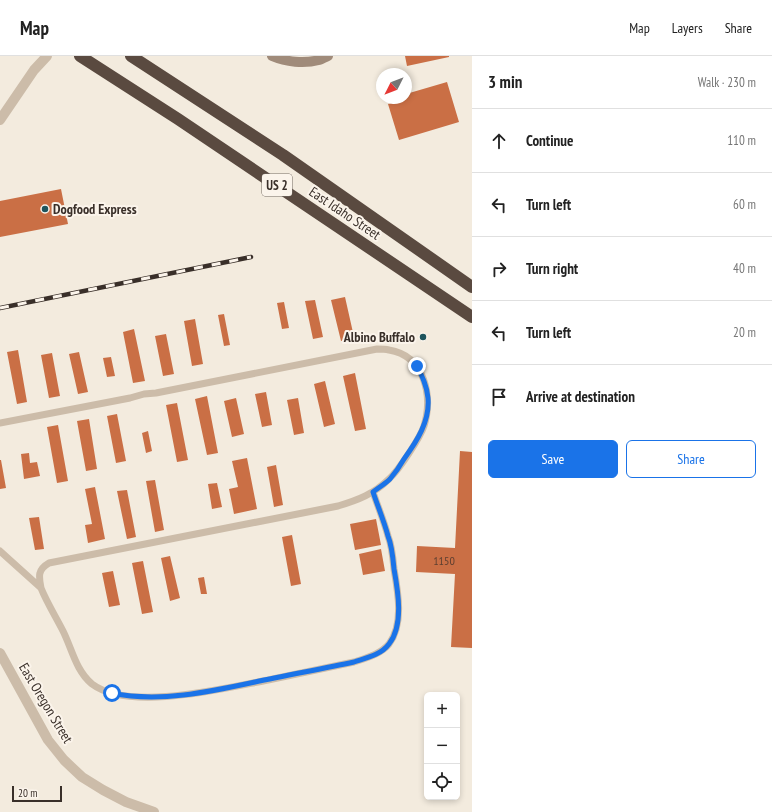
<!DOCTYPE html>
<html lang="en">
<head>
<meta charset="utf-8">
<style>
	:root { --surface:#fff; --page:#f2f2f2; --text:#222; --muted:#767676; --line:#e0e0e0; --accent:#1a73e8 }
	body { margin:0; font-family:"PT Sans Narrow",sans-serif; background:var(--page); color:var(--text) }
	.controls { position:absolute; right:12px; bottom:12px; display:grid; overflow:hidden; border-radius:6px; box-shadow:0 2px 6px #0003 }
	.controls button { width:36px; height:36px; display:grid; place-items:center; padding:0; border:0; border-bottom:1px solid var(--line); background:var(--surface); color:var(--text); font:20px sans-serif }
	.compass { position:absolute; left:376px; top:12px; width:36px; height:36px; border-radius:50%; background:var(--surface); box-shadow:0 2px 6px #0003; rotate:228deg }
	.scale { position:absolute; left:12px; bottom:10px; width:50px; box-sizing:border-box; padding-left:4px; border:2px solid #392f29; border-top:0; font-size:11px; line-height:14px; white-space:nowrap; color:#392f29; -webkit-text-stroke:3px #fbf4eb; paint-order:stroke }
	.stop { position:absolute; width:12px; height:12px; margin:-9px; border:3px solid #1a73e8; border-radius:50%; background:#fff }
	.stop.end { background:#1a73e8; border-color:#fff; box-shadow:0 1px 4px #0008 }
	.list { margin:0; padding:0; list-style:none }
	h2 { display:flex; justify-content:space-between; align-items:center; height:52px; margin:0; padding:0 16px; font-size:17px }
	h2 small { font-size:13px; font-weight:400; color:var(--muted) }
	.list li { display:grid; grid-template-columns:26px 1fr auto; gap:12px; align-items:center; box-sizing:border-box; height:64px; padding:0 16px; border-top:1px solid var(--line) }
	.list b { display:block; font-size:15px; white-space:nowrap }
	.list em { font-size:13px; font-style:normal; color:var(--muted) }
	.actions { display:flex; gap:8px; padding:12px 16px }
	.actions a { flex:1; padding:9px 0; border:1px solid var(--accent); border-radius:6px; text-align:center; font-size:14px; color:var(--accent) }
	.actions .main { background:var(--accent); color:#fff }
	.icon { flex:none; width:22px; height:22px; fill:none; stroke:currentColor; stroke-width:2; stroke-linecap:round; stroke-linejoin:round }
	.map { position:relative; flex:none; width:472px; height:756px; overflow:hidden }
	header { display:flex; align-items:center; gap:24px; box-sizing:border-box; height:56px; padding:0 20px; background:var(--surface); border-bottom:1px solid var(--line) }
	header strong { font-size:19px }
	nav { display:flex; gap:22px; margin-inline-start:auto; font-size:14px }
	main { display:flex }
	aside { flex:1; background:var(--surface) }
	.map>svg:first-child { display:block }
</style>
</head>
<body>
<header>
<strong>Map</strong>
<nav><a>Map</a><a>Layers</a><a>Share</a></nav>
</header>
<main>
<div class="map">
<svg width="472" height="756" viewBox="0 0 472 756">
	<rect width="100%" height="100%" fill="#f3ebde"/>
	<path fill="#ca6f45" d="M405 0H449V1L407 10Z
		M447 26 459 66 399 84 388 48 405 43V42H406V38Z
		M61 133 68 168 0 181V145Z
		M345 241 354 281 341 285 331 244Z
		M315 244 323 281 313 283 305 245Z
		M284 246 289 272 282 273 277 247Z
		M224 258 230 289 224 290 218 259Z
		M195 263 203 308 192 310 184 265Z
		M134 273 145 325 133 327 123 276Z
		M166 278 174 318 163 320 155 280Z
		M18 294 27 346 17 348 7 296Z
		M79 296 88 336 78 338 69 298Z
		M52 297 60 340 49 342 41 299Z
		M111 301 115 320 107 321 103 302Z
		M355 317 366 373 355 375 343 320Z
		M325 325 335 368 324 371 314 328Z
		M266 336 272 369 262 371 255 338Z
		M207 340 218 397 207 399 195 343Z
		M236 342 244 378 232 381 224 345Z
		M298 342 304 377 294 379 287 344Z
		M177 347 188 404 177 406 166 349Z
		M117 358 126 405 116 407 107 360Z
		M89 363 97 413 86 415 77 365Z
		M58 369 68 425 57 427 47 371Z
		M148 375 152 395 146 397 142 377Z
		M460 395 472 396V592L451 591 455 518 416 516 417 490 455 492Z
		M29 397 30 407 37 406 40 420 24 423 21 398Z
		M247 402 257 453 234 458 229 433 238 431 232 405Z
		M0 404H1L6 432 0 433Z
		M276 409 283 449 274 451 267 411Z
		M155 424 164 474 155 476 146 425Z
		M217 427 222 451 212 453 208 428Z
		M95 431 105 483 88 487 85 469 92 468 85 433Z
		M127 434 136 481 127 483 117 435Z
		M39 461 44 493 35 494 29 462Z
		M376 463 381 489 355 494 350 468Z
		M292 479 301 528 291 530 282 481Z
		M381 493 385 515 363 519 359 498Z
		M170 500 180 542 170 545 161 502Z
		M143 505 153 556 142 558 132 507Z
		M113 515 120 549 109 551 102 517Z
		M204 521 207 538H201L198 522Z"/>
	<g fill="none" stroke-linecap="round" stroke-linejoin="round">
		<path stroke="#ccbca9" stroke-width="7" d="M0 367 130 342 144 338 156 337 377 293C381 293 385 293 389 294 425 300 433 340 424 370 420 382 399 414 389 423 374 438 358 444 338 450L49 507C37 514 39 521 41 532
			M0 495 41 532C47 547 56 561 63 575 72 593 76 615 92 628 129 656 225 632 268 624 297 618 325 612 354 606 366 602 381 598 389 588 404 568 398 536 394 513 393 502 392 490 388 480 384 465 378 451 373 436"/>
		<path stroke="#ccbca9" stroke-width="10" d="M0 64 34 14 47 0
			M0 597 48 684 64 704 82 721 103 734 126 746 154 756"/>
		<path stroke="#a08b7a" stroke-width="10" d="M272 0C286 6 304 8 319 4 322 3 325 1 328 0"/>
		<path stroke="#5a4a40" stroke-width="12" d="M80 0 178 63 472 261
			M131 0 283 99 472 231"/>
		<defs>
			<path id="rail" d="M0 252 251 201"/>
		</defs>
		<use href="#rail" stroke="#392f29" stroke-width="4.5"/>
		<use href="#rail" stroke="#fbf4eb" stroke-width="3" stroke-dasharray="9" stroke-linecap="butt"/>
	</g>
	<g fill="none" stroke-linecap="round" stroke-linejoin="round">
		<path stroke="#1a73e8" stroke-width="5" d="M112 637C158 647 209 636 255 626 288 619 321 613 354 606 366 602 381 599 389 588 404 569 398 535 394 513 393 502 392 490 388 480 384 465 378 451 373 436 378 432 385 428 390 423 395 417 400 410 404 403 417 385 430 365 428 342 427 330 422 320 417 310"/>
	</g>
	<g fill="#1d545d" stroke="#fbf4eb" stroke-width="1.5">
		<circle cx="45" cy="153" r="4"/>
		<circle cx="423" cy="281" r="4"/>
	</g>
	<g text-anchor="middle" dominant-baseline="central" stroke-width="4" stroke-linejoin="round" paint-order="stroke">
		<g font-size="12" fill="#5d3f30">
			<text x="444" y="504">1150</text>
		</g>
		<rect fill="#fbf4eb" stroke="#736a63" stroke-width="1" x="262" y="118" width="30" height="22" rx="3"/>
		<g font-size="13" font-weight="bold" fill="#392f29">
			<text x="277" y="129">US 2</text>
		</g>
		<g font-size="14" font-weight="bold" fill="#392f29" stroke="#fbf4eb" text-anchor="start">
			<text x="53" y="153">Dogfood Express</text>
			<text x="415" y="281" text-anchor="end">Albino Buffalo</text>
		</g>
		<g font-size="14" fill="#392f29" stroke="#fbf4eb">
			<text transform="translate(345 157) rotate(34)">East Idaho Street</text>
			<text transform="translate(46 647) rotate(59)">East Oregon Street</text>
		</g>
	</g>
</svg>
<div class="controls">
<button>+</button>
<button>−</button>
<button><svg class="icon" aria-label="locate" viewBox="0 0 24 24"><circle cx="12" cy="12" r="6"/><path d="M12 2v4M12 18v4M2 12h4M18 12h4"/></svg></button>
</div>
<svg class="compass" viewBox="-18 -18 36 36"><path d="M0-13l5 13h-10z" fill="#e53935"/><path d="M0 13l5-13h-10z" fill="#767676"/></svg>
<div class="scale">20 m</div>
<div class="stop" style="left:112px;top:637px"></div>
<div class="stop end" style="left:417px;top:310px"></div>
</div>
<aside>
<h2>3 min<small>Walk · 230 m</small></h2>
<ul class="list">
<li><svg class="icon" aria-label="ahead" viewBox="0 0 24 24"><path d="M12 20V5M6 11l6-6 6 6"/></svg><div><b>Continue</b></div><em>110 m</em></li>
<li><svg class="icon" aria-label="left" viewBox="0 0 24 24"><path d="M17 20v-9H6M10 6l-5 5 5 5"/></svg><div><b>Turn left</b></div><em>60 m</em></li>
<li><svg class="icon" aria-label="right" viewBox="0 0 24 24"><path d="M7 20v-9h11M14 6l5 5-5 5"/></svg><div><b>Turn right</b></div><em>40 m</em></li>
<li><svg class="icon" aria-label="left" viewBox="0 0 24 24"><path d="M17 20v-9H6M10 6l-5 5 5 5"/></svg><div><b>Turn left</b></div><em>20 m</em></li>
<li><svg class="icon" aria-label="arrive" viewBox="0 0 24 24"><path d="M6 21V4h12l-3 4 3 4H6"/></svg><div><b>Arrive at destination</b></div></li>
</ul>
<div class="actions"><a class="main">Save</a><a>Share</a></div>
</aside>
</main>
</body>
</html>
